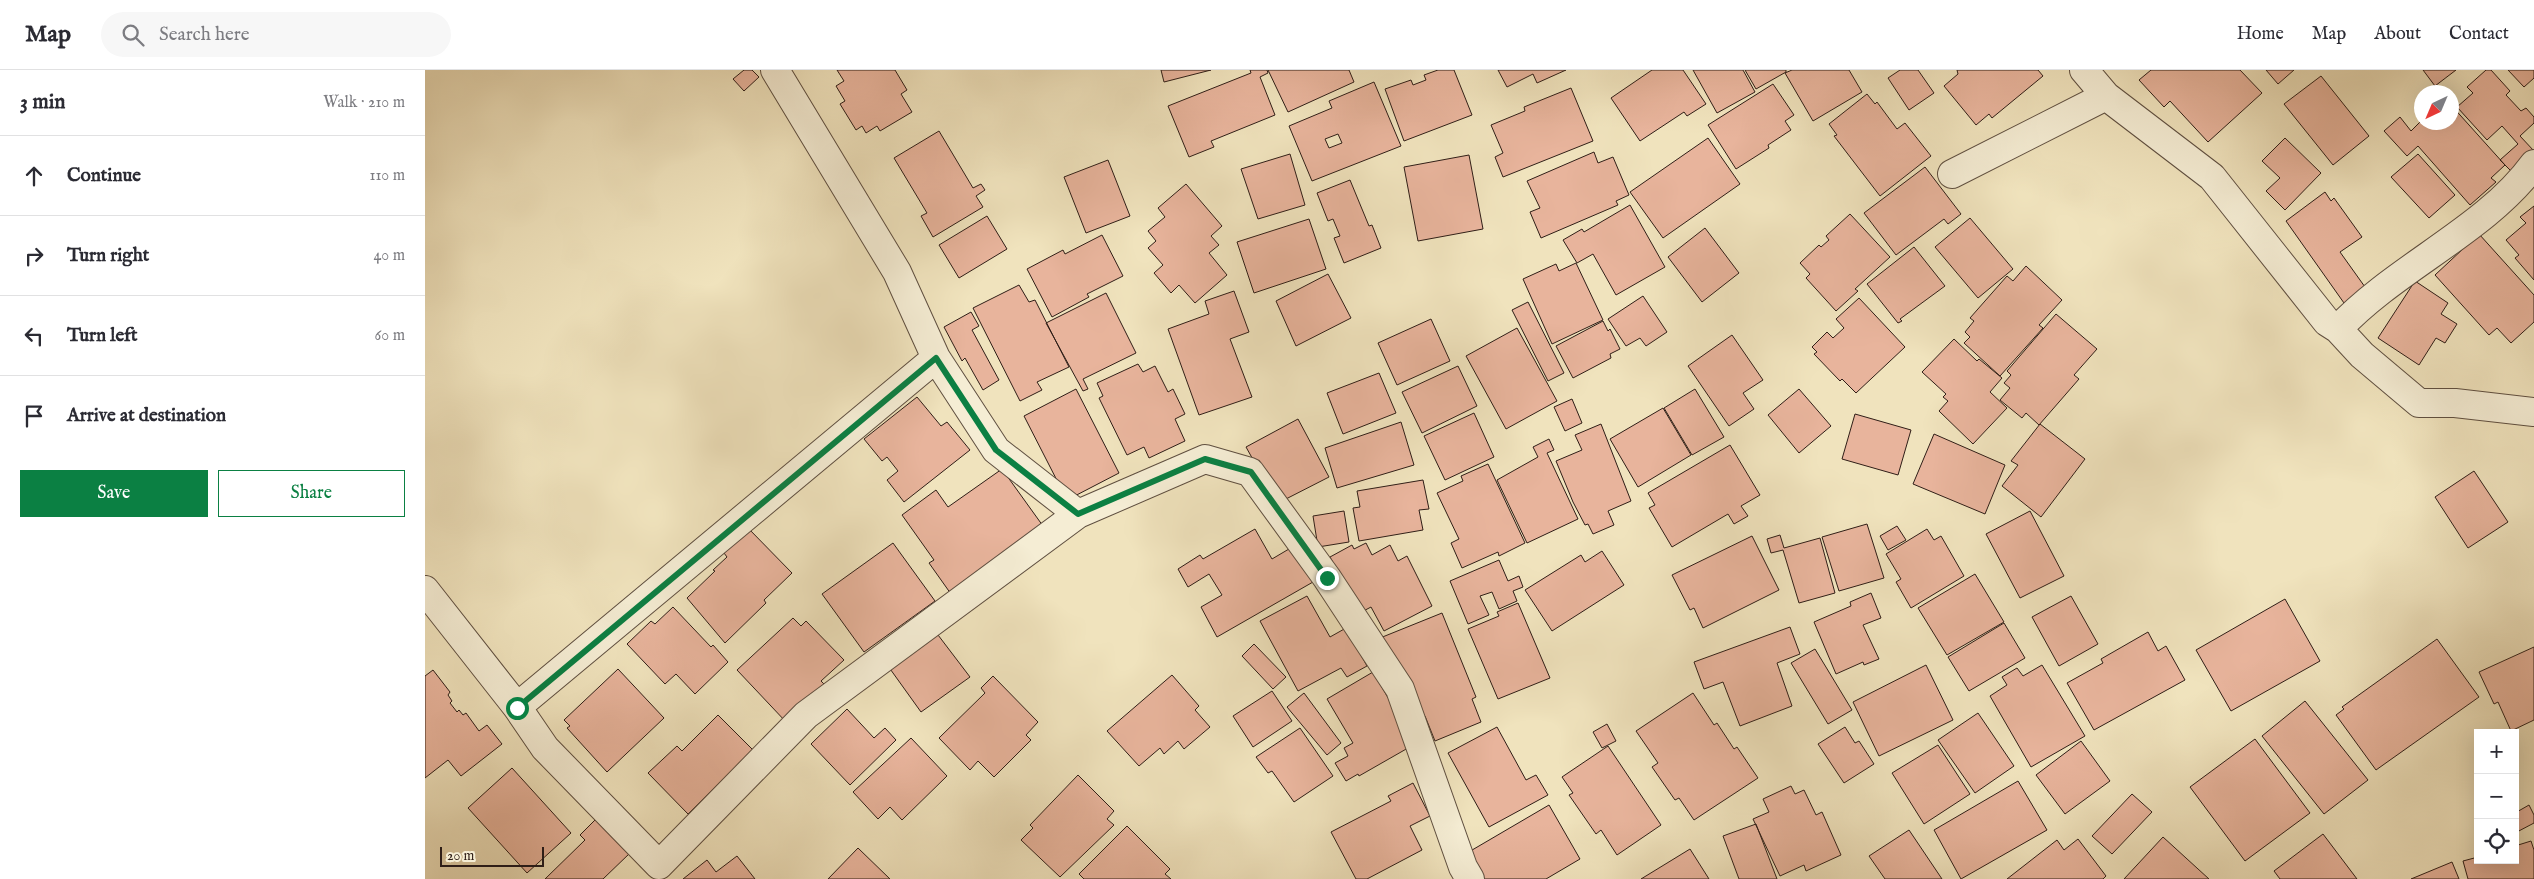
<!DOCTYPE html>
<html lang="en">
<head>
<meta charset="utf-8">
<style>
	:root { --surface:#fff; --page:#f7f7f7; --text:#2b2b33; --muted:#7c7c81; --line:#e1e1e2; --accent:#0b8043 }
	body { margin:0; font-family:"IM FELL English",serif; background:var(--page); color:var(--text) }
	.controls { position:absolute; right:15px; bottom:15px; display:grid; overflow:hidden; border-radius:0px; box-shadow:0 5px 20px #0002 }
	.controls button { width:45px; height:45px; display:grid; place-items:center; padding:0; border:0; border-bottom:1px solid var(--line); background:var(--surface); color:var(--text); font:25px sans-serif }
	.compass { position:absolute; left:1989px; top:15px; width:45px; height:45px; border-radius:50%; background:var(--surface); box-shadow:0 5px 20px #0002; rotate:224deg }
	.scale { position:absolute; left:15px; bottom:12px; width:104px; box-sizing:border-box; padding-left:5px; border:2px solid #2f1e17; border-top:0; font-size:14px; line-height:18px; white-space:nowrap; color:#2f1e17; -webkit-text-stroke:4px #f5edd4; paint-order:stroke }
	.stop { position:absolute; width:15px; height:15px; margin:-11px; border:4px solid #0b8043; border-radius:50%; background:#fff }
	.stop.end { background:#0b8043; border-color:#fff; box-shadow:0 1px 5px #0008 }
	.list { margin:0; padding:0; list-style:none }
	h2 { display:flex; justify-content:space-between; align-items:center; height:65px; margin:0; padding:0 20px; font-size:21px }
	h2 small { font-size:16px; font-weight:400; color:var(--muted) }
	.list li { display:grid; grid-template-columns:32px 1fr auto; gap:15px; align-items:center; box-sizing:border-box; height:80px; padding:0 20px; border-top:1px solid var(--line) }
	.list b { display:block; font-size:19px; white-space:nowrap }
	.list em { font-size:16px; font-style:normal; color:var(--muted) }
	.actions { display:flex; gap:10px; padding:15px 20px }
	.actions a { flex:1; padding:11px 0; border:1px solid var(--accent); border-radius:0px; text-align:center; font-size:18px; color:var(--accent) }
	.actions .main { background:var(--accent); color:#fff }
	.icon { flex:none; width:28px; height:28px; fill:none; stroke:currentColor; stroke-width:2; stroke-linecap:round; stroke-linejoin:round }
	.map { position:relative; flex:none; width:2109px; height:809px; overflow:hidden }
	header { display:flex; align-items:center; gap:30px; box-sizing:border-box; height:70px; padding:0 25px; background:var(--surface); border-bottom:1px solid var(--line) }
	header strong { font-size:24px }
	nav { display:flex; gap:28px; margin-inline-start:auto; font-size:18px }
	.search { width:350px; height:45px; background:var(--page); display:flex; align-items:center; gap:12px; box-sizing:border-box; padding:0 18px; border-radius:28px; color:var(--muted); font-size:19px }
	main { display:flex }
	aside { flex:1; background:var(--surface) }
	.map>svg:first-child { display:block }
</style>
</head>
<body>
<header>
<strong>Map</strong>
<div class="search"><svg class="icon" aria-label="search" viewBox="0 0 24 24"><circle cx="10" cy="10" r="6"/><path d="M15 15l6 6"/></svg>Search here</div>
<nav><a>Home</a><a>Map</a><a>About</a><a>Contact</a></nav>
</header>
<main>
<aside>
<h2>3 min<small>Walk · 210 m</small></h2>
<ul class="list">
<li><svg class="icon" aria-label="ahead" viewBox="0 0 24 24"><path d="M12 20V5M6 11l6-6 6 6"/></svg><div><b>Continue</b></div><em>110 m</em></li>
<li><svg class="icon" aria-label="right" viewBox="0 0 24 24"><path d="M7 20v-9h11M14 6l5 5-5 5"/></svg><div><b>Turn right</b></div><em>40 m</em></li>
<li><svg class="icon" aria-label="left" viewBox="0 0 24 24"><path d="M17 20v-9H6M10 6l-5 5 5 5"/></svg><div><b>Turn left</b></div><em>60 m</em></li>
<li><svg class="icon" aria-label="arrive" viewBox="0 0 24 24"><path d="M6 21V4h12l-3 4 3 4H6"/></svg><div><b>Arrive at destination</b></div></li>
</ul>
<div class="actions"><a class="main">Save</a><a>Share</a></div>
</aside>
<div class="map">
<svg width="2109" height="809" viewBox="0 0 2109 809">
	<rect width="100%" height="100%" fill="#f0e3bd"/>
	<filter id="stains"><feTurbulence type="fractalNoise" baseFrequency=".004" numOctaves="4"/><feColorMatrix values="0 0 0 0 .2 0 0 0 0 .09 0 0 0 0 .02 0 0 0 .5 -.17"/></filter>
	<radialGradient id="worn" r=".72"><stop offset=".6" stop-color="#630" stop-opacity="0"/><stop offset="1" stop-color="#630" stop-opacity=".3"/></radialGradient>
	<path fill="#e8b49c" stroke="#2f1e17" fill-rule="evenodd" d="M319 0H327L334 7 319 21 308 9Z
		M412 0H470L482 20 476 24 487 42 455 61 452 56 441 63 437 56 431 60 415 34 420 31 411 16 419 11Z
		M736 0H786L739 12Z
		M825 0H842L843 3 835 7 850 45 786 71 789 77 764 87 743 36 826 3Z
		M843 0H924L929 12 863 42Z
		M1013 0H1029L1047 45 979 71 960 19 986 10 988 15 1001 10 999 5Z
		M1073 0H1141L1112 13 1108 4 1082 17Z
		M1227 0H1258L1281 34 1262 46 1259 42 1215 71 1186 28Z
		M1268 0H1318L1330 22 1292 43Z
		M1320 0H1361V2L1331 19Z
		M1367 0H1424L1437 22 1388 51 1360 3Z
		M1475 0H1493L1509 23 1484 40 1463 8Z
		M1532 0H1613L1618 6 1567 48 1564 44 1551 55 1519 16 1533 4Z
		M1726 0H1815L1837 23 1783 72 1745 31 1739 37 1714 10Z
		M1841 0H1869L1853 14Z
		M1998 0H2031L2010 16Z
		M2061 0H2066L2085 21 2081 25 2096 41 2101 38 2109 47V53L2095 66 2109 81 2087 102 2075 90 2093 74 2077 56 2062 70 2032 37 2048 23 2042 17Z
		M2083 0H2109V8L2099 17Z
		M1896 6 1944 66 1908 95 1859 34Z
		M949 12 976 76 887 111 864 56 907 38 904 31ZM913 64 917 73 904 78 900 69Z
		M1348 14 1369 45 1360 51 1366 60 1343 75 1344 78 1311 99 1283 55Z
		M1146 18 1168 71 1078 107 1070 87 1078 83 1066 55 1100 41 1099 37Z
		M1442 24 1450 34 1452 32 1472 59 1480 53 1506 86 1455 126 1409 66 1412 65 1404 54Z
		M2026 35 2080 95 2066 108 2071 112 2045 135 1993 76 1982 86 1959 61 1975 47 1986 61 1996 51 2026 52Z
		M514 61 548 118 556 114 560 120 551 126 558 137 508 167 496 146 502 143 469 88Z
		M1283 68 1315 114 1238 168 1205 122Z
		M1860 68 1896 103 1860 140 1841 121 1855 108 1837 91Z
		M1169 82 1173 93 1188 87 1204 125 1191 131 1193 135 1116 168 1105 142 1115 138 1102 111Z
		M865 84 880 135 833 149 816 99Z
		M1993 84 2030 125 2004 148 1966 107Z
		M1044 85 1058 159 993 171 979 97Z
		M683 90 705 146 661 163 639 107Z
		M1500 97 1536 144 1523 154 1519 149 1471 185 1439 143Z
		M925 110 944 156 947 155 956 178 919 193 909 168 915 166 908 149 903 151 892 123Z
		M761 114 797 156 786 166 794 175 784 183 802 205 770 233 754 215 746 223 729 203 738 195 723 178 731 171 723 161 740 147 733 138Z
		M1900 122 1906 131 1909 128 1937 167 1915 182 1940 217 1919 233 1861 151Z
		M1205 135 1240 197 1191 225 1168 184 1152 193 1138 170 1157 159 1159 162Z
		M2109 136V210L2090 188 2094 185 2081 170 2101 153 2095 147Z
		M1425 144 1465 187 1430 219 1433 221 1411 241 1381 208 1385 204 1375 193 1394 175 1396 177 1404 170 1401 166Z
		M562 146 582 179 534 208 514 175Z
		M1545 148 1588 199 1553 228 1510 177Z
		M884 149 901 199 829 223 812 172Z
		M1280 158 1314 203 1277 232 1243 187Z
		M2054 164 2109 225V252L2086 273 2072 258 2064 265 2010 205Z
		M677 165 698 206 662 224 664 227 627 247 602 199 638 180 640 184Z
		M1489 177 1520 216 1475 249 1477 251 1473 253 1442 214Z
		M1151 193 1178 250 1127 274 1098 209 1131 194 1134 201Z
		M1601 196 1637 230 1614 255 1618 258 1575 306 1539 273 1545 267 1540 262 1549 251 1545 248 1582 206 1588 211Z
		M903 204 926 248 871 276 851 231Z
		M1990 211 2023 233 2016 244 2032 254 2020 273 2011 268 1994 295 1953 268Z
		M594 215 604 232 610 230 644 297 612 312 617 320 595 331 548 238Z
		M809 221 824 262 805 269 827 327 774 345 743 259 784 244 780 231Z
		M681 223 711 283 658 309 663 319 658 321 621 253Z
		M1218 226 1242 262 1221 276 1215 268 1201 276 1183 249Z
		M1434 228 1480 277 1431 323 1417 309 1415 311 1389 284 1392 282 1387 277 1402 262 1408 268 1419 258 1411 249Z
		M1103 232 1139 303 1123 311 1087 240Z
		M546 242 554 256 547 260 574 310 558 320 540 288 537 291 519 257Z
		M1631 244 1672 279 1649 305 1654 309 1614 355 1601 343 1597 348 1575 330 1585 318 1579 313 1586 305 1582 301Z
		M1006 249 1025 291 972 315 953 273Z
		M1178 251 1183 261 1185 259 1195 279 1185 284 1186 288 1148 308 1131 276Z
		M1092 258 1132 331 1081 359 1041 286Z
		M1307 265 1338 310 1318 323 1329 339 1304 356 1263 296Z
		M1529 269 1552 291 1554 289 1577 308 1565 322 1582 338 1548 374 1514 341 1523 331 1518 327 1521 324 1497 302Z
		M713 294 718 302 730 296 743 322 748 319 760 344 750 349 760 371 724 388 719 377 702 385 674 328 678 326 672 313Z
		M1033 296 1052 336 997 363 977 322Z
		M954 303 971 343 918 364 902 323Z
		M651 319 694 403 642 430 599 346Z
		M1270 319 1299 367 1267 385 1239 338Z
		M1374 319 1406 356 1374 383 1343 345Z
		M492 327 516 356 522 352 545 380 479 432 462 410 473 401 462 387 457 391 439 369Z
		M1147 329 1157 353 1140 361 1129 337Z
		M1238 338 1266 385 1213 417 1185 369Z
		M1049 343 1069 387 1020 410 999 366Z
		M1430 344 1486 360 1473 405 1417 389Z
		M873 349 904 407 857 431 840 411 821 377Z
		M976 352 989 395 912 418 900 378Z
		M1176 354 1206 431 1183 441 1189 455 1168 464 1163 454 1160 455 1148 432 1131 391 1157 380 1150 365Z
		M1615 354 1660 389 1616 447 1577 416 1593 395 1586 391Z
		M1509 364 1580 395 1560 444 1488 414Z
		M1124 369 1129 380 1122 383 1153 449 1102 473 1072 410 1113 387 1108 377Z
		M1305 375 1335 425 1316 436 1323 446 1309 454 1303 444 1247 477 1224 438 1230 435 1223 423Z
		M1063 394 1100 473 1074 486 1073 482 1037 498 1026 473 1034 469 1012 423 1038 411 1036 406Z
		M577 399 618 456 536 513 537 515 526 524 504 493 509 490 477 445 511 420 523 437Z
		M2049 401 2083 452 2043 478 2010 427Z
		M998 410 1004 439 994 440 998 460 934 471 928 438 935 437 932 421Z
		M919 441 924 472 893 477 888 446Z
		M1605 441 1639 506 1595 528 1561 464Z
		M1442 454 1459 508 1414 521 1397 467Z
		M1472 456 1481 470 1463 480 1455 466Z
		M322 457 367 503 339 530 341 533 300 573 262 528 290 501 288 500 302 487 299 483Z
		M830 459 847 489 869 476 895 508 792 567 776 537 797 525 784 504 763 517 753 499 775 485 778 489Z
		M1502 459 1509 470 1516 466 1539 506 1486 538 1471 512 1476 509 1461 484Z
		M1355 465 1359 478 1395 468 1410 523 1374 533 1358 480 1346 483 1342 469Z
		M1327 466 1354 520 1278 558 1269 538 1265 540 1247 505Z
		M468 473 510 531 439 582 397 524Z
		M941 473 947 485 965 475 973 491 982 486 1007 536 959 561 946 537 929 546 917 510 905 487 927 475 929 479Z
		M1177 481 1199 515 1127 561 1100 520 1156 485 1160 492Z
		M1074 490 1083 511 1094 506 1098 517 1088 521 1092 531 1074 539 1067 522 1055 526 1064 545 1043 554 1025 511Z
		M1550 504 1579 552 1522 585 1493 538Z
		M1446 523 1456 548 1438 555 1454 589 1439 595 1438 592 1411 604 1389 552 1426 536 1425 532Z
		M882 526 905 567 921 558 942 596 922 607 916 598 873 621 835 551Z
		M1646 526 1673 574 1634 596 1607 547Z
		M1860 529 1895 591 1806 641 1771 580Z
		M1093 533 1125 608 1073 629 1043 559 1074 546 1072 542Z
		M248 537 286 577 288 575 303 592 270 624 251 604 240 614 202 574 226 551 230 554Z
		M1017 543 1051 627 1047 629 1056 652 1010 671 1000 646 997 647 955 568Z
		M368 548 376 556 381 551 419 590 396 611 401 616 362 653 312 600Z
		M1579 553 1600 588 1544 621 1523 587Z
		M1365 557 1375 584 1352 593 1367 636 1315 656 1298 612 1279 619 1269 592Z
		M510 561 545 607 496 642 463 596Z
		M1723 562 1733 581 1741 576 1760 610 1669 660 1642 613 1678 593 1676 589Z
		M2012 569 2054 627 1951 700 1911 645 1919 639 1917 637Z
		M829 574 861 607 848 619 817 586Z
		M2109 577V650L2086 661 2073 632 2069 634 2054 602Z
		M1390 579 1427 640 1403 654 1366 593Z
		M1501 595 1528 650 1454 686 1428 632Z
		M1617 595 1660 666 1606 697 1565 626 1582 615 1577 607 1592 598 1598 606Z
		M193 599 239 648 182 702 142 658 145 656 139 650Z
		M8 600 25 622 23 625 27 631 25 633 32 642 34 640 38 645 41 643 54 661 62 655 77 674 36 706 23 690 0 708V606Z
		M948 602 990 674 934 706 933 704 921 711 910 693 923 686 919 678 928 673 902 629Z
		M747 605 774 636 770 640 785 657 759 679 753 671 739 684 735 678 714 696 682 661Z
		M568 606 613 652 601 665 606 670 569 707 553 691 545 700 514 668 560 623 556 618Z
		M847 621 867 651 828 677 808 646Z
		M879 623 916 673 902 685 862 637Z
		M1268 623 1289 655 1292 653 1309 679 1312 677 1333 708 1269 750 1254 728 1250 730 1227 697 1233 693 1211 661Z
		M1880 631 1943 710 1899 744 1837 666Z
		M422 639 449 668 460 658 471 670 425 715 386 674Z
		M1553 643 1589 696 1550 723 1513 670Z
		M293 645 328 680 263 744 223 703 252 676 257 681Z
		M1182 654 1191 671 1177 678 1168 662Z
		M1072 657 1101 710 1111 705 1123 725 1064 757 1023 683Z
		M1420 657 1430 673 1434 671 1449 694 1419 713 1393 674Z
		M875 658 908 706 869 732 847 701 843 703 831 687Z
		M486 668 522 706 477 750 465 737 453 749 428 722Z
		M1830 669 1885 743 1820 791 1765 717Z
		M1656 671 1685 711 1640 744 1611 705Z
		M1513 675 1545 724 1499 754 1467 703Z
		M1183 676 1236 755 1192 785 1176 760 1171 764 1144 725 1148 723 1137 707Z
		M87 698 146 763 102 803 43 738Z
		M653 705 689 741 682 749 689 755 635 807 596 770 608 758 605 755Z
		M1593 711 1622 760 1536 809 1509 760Z
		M988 713 1005 746 985 756 997 780 942 809H931L906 762 966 731 963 726Z
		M1366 716 1370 724 1379 720 1391 745 1397 742 1416 785 1381 801 1379 795 1355 806 1328 749 1344 742 1338 729Z
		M1707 724 1727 742 1687 784 1667 766Z
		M1124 735 1155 789 1121 809H1057L1042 783Z
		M2104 735 2109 745V753L2090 763V743Z
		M171 749 205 783 178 809H120L160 770 155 765Z
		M1331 754 1352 809H1314L1298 766Z
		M702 756 745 799 740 804 746 809H659L654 804Z
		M1484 760 1517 809H1460L1444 786Z
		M1898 764 1932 809H1855L1849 801Z
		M1738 767 1784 809H1699Z
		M1653 769 1681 806 1678 809H1582L1632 770 1639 780Z
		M2106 771 2109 780V809H2043L2038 791 2053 787V790H2090V776Z
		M433 778 465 809H403Z
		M1265 779 1284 809H1216Z
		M312 786 330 809H258L282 790 291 802Z
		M2027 792 2034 809H1986Z"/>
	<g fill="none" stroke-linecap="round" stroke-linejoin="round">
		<defs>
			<path id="minor" d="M350 0 472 202 511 288 571 380 653 444
				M1659 0 1681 26 1787 107 1902 252 1913 259 1937 285 1994 333H2030L2109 342
				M1527 104 1681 26
				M1913 259C1971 197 2061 160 2109 94
				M0 520 92 637 120 678 234 795 381 645 653 444 780 389 825 402 902 508 975 619 1038 797 1045 809
				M92 637 511 288"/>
		</defs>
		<use href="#minor" stroke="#5f4f40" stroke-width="30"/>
		<use href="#minor" stroke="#f5edd4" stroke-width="28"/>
	</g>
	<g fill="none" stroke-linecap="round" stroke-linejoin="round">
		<path stroke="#0b8043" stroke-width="6" d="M92 638 511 288 571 380 653 444 780 389 826 402 902 508"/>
	</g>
	<rect width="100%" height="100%" filter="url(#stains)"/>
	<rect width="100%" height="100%" fill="url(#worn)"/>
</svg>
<div class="controls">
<button>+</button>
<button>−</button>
<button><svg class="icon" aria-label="locate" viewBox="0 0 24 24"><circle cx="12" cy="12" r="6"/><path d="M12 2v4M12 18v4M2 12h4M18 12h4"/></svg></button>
</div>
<svg class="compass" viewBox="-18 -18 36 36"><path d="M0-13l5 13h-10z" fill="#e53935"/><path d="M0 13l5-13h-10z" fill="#7c7c81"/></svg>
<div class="scale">20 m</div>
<div class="stop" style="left:92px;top:638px"></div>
<div class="stop end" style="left:902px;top:508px"></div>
</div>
</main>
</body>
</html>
